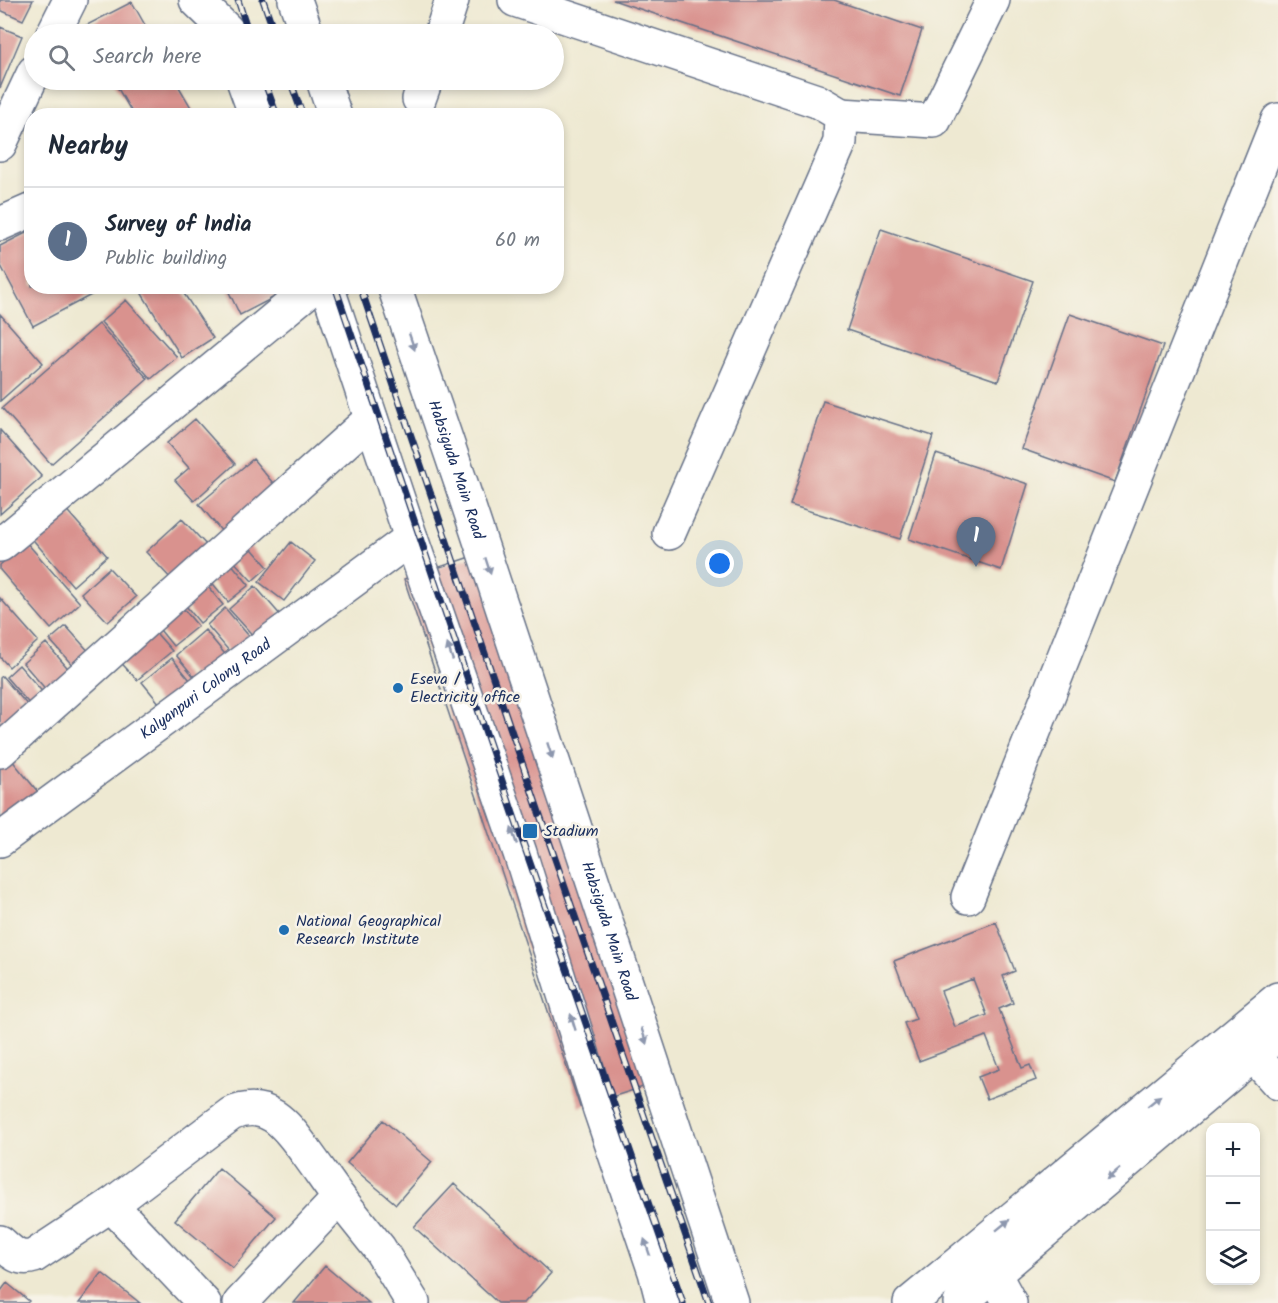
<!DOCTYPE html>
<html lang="en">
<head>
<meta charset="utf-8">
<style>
	:root { --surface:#fff; --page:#f2f2f3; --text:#1f2937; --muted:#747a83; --line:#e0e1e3; --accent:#1a73e8 }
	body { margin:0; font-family:Kalam,sans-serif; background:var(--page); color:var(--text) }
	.controls { position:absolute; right:18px; bottom:18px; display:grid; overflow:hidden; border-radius:12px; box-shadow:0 3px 9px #0003 }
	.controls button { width:54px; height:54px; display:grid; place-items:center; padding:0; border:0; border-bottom:2px solid var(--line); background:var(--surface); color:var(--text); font:30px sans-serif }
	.you { position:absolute; left:720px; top:564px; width:21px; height:21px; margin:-15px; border:4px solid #fff; border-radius:50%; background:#1a73e8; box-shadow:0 0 0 9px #1a73e833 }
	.badge { display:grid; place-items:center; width:39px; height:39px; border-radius:50%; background:var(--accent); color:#fff; font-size:20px; font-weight:700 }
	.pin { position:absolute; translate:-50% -50px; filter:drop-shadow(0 2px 3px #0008) }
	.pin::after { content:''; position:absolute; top:32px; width:21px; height:18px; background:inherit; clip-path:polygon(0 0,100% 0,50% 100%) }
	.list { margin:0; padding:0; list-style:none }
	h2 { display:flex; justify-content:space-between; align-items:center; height:78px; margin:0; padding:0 24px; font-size:26px }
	h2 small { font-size:20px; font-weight:400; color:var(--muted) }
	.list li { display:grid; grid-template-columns:39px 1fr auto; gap:18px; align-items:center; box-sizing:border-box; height:108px; padding:0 24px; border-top:2px solid var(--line) }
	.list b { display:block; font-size:22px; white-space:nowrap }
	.list p { margin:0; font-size:20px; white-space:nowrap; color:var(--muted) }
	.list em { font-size:20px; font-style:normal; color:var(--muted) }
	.icon { flex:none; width:33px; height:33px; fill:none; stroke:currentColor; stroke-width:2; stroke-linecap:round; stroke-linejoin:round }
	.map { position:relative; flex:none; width:1278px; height:1303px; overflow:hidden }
	.search { position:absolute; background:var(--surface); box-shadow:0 3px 9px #0003; left:24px; top:24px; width:540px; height:66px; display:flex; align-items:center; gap:15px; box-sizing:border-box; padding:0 21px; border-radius:33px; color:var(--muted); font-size:22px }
	.panel { position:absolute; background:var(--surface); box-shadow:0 3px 9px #0003; left:24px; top:108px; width:540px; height:186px; border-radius:24px }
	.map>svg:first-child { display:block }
</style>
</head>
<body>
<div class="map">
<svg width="1278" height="1303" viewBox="0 0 1278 1303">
	<rect width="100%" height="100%" fill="#f7f3e8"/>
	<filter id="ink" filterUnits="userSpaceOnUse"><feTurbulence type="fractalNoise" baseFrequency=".0167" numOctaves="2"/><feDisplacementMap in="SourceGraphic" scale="12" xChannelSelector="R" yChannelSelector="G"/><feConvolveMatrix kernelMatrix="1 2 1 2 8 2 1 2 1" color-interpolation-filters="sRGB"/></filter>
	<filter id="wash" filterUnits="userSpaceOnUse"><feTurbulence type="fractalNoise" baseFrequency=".008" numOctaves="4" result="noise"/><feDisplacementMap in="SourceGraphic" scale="24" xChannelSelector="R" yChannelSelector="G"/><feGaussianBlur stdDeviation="1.35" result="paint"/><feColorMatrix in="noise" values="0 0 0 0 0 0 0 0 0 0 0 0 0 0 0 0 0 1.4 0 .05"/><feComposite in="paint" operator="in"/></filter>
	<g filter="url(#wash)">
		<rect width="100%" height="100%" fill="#eee9d2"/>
		<g id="blocks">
			<path fill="#d9928e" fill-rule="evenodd" d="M0 0H33L23 20 0 10Z
				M613 0H834L922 30 900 96Z
				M132 2 150 34H87L83 27Z
				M0 27 22 36 0 88Z
				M113 80H175L196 116H134Z
				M881 229 1033 281 998 381 847 330Z
				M32 230V286H108L33 326 0 264V246Z
				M154 286H179L213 338 182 358 142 294Z
				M226 286H286L288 290 240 315Z
				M126 300 177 357 151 379 101 322Z
				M0 314 43 363 0 401Z
				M1070 314 1163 346 1115 482 1022 449Z
				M99 324 148 379 51 464 2 408Z
				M823 401 933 436 900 539 790 505Z
				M195 419 235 464 194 501 175 480 189 468 167 443Z
				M0 430 42 477 0 514Z
				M936 454 1028 484 1001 570 909 539Z
				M253 459 277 488 223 533 199 504Z
				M62 505 107 556 73 586 28 534Z
				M182 519 210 549 174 582 146 552Z
				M26 542 80 603 51 629 0 570V565Z
				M246 542 268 567 252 581 230 557Z
				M291 542 315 561 284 601 259 582Z
				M485 552 662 1081 580 1107 404 579Z
				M226 557 249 585 228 602 205 574Z
				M109 568 136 597 108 622 81 593Z
				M200 577 223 605 200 623 177 595Z
				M255 586 282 617 257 640 229 609Z
				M0 598 38 641 9 667 0 657Z
				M176 600 198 626 173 646 152 620Z
				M225 608 254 642 235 658 207 625Z
				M66 626 91 654 75 668 50 640Z
				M150 626 172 651 137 680 115 656Z
				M205 630 229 659 200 684 176 655Z
				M46 643 72 673 49 693 23 663Z
				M172 658 194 685 164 709 142 682Z
				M19 665 46 696 33 708 6 677Z
				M2 676 30 708 0 730V678Z
				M6 753 43 798 7 828 0 819V757Z
				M996 922 1015 971 1003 976 1013 1003 999 1009 1022 1068 1030 1065 1036 1080 987 1099 978 1077 999 1069 986 1036 919 1061 904 1023 916 1019 894 961ZM973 979 987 1015 955 1027 941 991Z
				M383 1120 432 1162 396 1204 347 1163Z
				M219 1168 276 1217 233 1268 175 1220Z
				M454 1184 551 1273 524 1303H498L414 1227Z
				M325 1266 369 1303H294Z
				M102 1273 140 1303H79Z
				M7 1283 29 1301 27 1303H0V1292Z"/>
		</g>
	</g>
	<g filter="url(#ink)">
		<use href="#blocks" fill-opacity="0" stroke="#657087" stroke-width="1.5"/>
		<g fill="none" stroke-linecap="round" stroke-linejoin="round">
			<defs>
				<g id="minor">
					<path d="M515 0 817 101 841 115 840 142 669 533"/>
					<path d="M53 34 70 0"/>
					<path d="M441 34 452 0"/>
					<path d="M419 99 426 80"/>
					<path d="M841 115 934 121 993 0"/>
					<path d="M0 144 34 72"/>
					<path d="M0 224 32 210"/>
					<path d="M0 545 314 286"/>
					<path d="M0 751 371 419"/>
					<path id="s1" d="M0 840 411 538"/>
					<path d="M968 897 1278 120"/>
					<path d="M1253 1055 1278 1083"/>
					<path d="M111 1205 204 1303"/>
					<path d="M0 1242C11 1252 19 1261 34 1256L111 1205 231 1114C268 1098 287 1126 306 1152 317 1167 328 1183 339 1198"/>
					<path d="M985 1257 1010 1303"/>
					<path d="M240 1303 339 1198 379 1248 413 1303"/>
					<path d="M910 1303 1278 999"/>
					<path d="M960 1303 1278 1034"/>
				</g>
				<g id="major">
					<path d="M196 0 227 30"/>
					<path d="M295 0 307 34"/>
					<path d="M243 80 256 116"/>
					<path d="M323 80 335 116"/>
					<path d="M327 286 411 538 520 853 600 1110 655 1272 663 1303"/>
					<path id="s2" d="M394 286 461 483 732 1303"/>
				</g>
			</defs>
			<use href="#minor" stroke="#657087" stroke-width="36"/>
			<use href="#major" stroke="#657087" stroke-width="36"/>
			<use href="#minor" stroke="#fff" stroke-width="33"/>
			<use href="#major" stroke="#fff" stroke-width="33"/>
			<defs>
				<path id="rail" d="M238 0 249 34
					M263 0 275 34
					M264 80 277 116
					M290 80 303 116
					M335 286 520 834 683 1303
					M360 286 544 827 709 1303"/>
			</defs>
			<use href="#rail" stroke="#1b2f5e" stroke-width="7"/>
			<use href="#rail" stroke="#f7f3e8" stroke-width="4.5" stroke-dasharray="14" stroke-linecap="butt"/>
		</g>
		<defs><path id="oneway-solid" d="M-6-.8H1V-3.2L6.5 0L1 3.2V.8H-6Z" transform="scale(1.5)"/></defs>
		<g fill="#8d97ae">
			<use href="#oneway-solid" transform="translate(412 342) rotate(71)"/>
			<use href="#oneway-solid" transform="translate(488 566) rotate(72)"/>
			<use href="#oneway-solid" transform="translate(450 652) rotate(-109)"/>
			<use href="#oneway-solid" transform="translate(550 751) rotate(72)"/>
			<use href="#oneway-solid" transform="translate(514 836) rotate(-109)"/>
			<use href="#oneway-solid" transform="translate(573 1022) rotate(-107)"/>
			<use href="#oneway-solid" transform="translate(644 1036) rotate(72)"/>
			<use href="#oneway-solid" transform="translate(1154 1101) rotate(-39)"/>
			<use href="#oneway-solid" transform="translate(1113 1174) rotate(140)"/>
			<use href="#oneway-solid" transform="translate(1003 1225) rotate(-39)"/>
			<use href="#oneway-solid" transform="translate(647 1247) rotate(-109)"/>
		</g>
	</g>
	<g fill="#1f6fb2" stroke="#f7f3e8" stroke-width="2">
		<circle cx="398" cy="688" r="6"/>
		<rect x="522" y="823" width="16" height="16" rx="3"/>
		<circle cx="284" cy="930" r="6"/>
	</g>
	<g text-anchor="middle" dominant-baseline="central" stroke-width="5" stroke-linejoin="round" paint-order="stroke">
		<g font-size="16" fill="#1b2f5e" stroke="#f7f3e8">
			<text stroke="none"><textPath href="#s2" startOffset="194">Habsiguda Main Road</textPath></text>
			<text stroke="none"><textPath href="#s1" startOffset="255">Kalyanpuri Colony Road</textPath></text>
			<text stroke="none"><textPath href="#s2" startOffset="680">Habsiguda Main Road</textPath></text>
		</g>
		<g font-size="16" fill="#1b2f5e" stroke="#f7f3e8" text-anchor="start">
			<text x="410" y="679">Eseva /<tspan x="410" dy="18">Electricity office</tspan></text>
			<text x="544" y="831">Stadium</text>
			<text x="296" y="921">National Geographical<tspan x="296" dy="18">Research Institute</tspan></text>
		</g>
	</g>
</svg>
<div class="controls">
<button>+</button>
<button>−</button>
<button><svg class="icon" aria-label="layers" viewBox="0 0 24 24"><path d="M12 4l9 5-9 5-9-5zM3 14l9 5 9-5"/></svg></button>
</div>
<div class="you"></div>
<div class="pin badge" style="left:976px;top:567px;background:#5c6f8a">1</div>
<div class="search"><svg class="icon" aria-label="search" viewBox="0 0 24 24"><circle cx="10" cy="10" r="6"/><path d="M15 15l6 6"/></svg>Search here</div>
<section class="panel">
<h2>Nearby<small></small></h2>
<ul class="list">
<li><span class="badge" style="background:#5c6f8a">1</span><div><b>Survey of India</b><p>Public building</p></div><em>60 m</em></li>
</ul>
</section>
</div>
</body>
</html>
